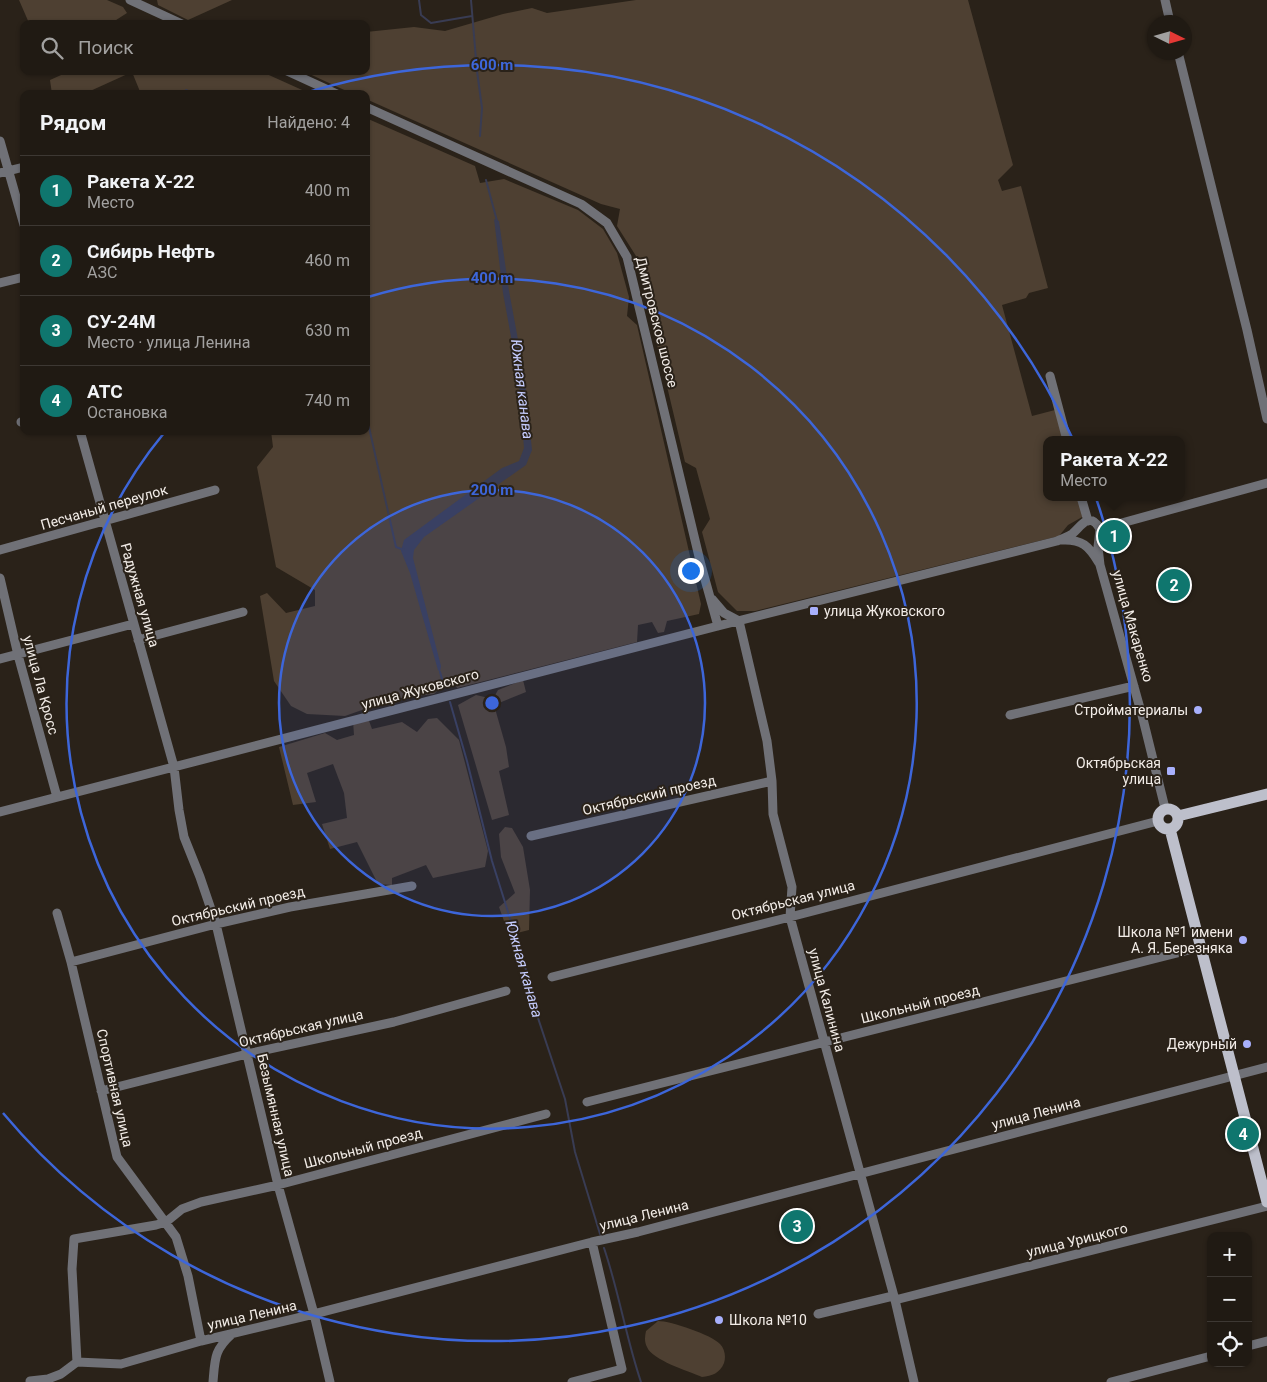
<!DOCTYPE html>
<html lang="ru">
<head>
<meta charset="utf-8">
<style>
	:root { --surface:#201a13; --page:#2d2721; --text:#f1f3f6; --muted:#a2a1a0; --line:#3d3833; --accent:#0f766e }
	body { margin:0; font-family:Roboto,sans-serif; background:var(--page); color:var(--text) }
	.controls { position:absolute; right:15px; bottom:15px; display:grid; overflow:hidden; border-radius:10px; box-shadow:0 1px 4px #0004 }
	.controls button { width:45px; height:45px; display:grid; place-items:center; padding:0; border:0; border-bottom:1px solid var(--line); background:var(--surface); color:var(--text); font:25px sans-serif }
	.compass { position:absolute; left:1147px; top:15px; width:45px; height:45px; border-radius:50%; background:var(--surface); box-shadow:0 1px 4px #0004; rotate:95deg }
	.you { position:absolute; left:690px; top:570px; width:18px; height:18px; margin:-12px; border:4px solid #fff; border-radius:50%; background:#1a73e8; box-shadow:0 0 0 8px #1a73e833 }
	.badge { display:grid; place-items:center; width:32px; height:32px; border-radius:50%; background:var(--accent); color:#fff; font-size:16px; font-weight:700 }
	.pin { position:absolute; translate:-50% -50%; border:2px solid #fff; box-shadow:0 1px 5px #0006 }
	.popup { position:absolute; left:1043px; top:436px; width:142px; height:65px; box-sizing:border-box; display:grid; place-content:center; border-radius:10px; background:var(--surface); filter:drop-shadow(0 1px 4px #0005); font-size:16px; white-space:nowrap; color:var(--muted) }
	.popup b { font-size:19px; color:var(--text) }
	.popup::after { content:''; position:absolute; left:50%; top:100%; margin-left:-10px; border:10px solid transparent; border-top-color:var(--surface) }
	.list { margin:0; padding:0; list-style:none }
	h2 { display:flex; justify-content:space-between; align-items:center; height:65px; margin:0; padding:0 20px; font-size:21px }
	h2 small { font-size:16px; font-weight:400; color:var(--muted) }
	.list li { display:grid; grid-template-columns:32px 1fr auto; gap:15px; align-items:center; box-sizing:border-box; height:70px; padding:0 20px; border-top:1px solid var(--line) }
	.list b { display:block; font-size:19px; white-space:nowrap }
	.list p { margin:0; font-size:16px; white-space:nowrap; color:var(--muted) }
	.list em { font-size:16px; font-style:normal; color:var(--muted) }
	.icon { flex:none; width:28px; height:28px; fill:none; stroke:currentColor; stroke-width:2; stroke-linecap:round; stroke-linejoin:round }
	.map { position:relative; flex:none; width:1267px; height:1382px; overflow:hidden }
	.search { position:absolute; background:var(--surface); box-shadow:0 1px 4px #0004; left:20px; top:20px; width:350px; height:55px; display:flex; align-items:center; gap:12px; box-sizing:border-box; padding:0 18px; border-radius:10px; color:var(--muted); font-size:19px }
	.panel { position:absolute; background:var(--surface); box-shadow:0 1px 4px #0004; left:20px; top:90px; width:350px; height:345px; border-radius:10px }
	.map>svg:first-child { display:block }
</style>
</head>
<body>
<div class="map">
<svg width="1267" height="1382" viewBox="0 0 1267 1382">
	<rect width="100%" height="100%" fill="#2a2219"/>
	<path fill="#4e4032" d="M19 0H107L123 7 127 13 113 22 29 23Z
		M157 0H232L188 20 158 5Z
		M636 0H968L1013 165 998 180 1002 191 1021 186 1048 288 1029 293 1026 298 1002 305 1032 416 1055 410 1063 440H1046V497H1079L1084 516 1068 525 1059 536 755 611H737L718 592 702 532 710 519 696 468 685 462 636 256 617 226 620 209 601 204 366 99V94H353L303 71H366V32L414 27 445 31 503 14 532 8 547 13Z
		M70 71H260L311 94H141L132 72 88 92V94H52L50 80Z
		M366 118 475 166 480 183 504 179 578 210 603 229 617 253 629 297 627 316 637 325 701 604 699 614 667 621 664 632 658 633 652 622 638 625 637 642 457 688 452 676 434 694 393 699 345 716 307 714 291 706 274 681 260 596 267 593 286 613 315 606V590L276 567 257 467 273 447 271 431H366Z
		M523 680 526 692 494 705 506 747 509 767 499 771 509 815 492 820 458 705 476 695 493 699 498 690Z
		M368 718 372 729 402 722 417 732 428 719 437 718 459 740 488 851 485 867 433 878 426 865 392 878V885L378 884 357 842 330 849 322 824 347 818 344 793 333 764 307 773 316 802 293 805 279 747 325 733 337 740 354 735 353 721Z
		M505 827 512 828 523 847 530 890 529 930 509 935 499 907 515 893 501 857 499 834Z
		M658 1321C671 1321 712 1335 720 1344 725 1349 726 1357 724 1363 720 1373 712 1376 702 1377 688 1371 652 1360 647 1347 644 1341 645 1336 646 1331Z"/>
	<path fill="#393c53" d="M494 219 499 221 509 291 524 372 532 450 526 465 424 537 414 550 413 558 441 666 440 672 438 670 410 573 401 551 404 540 502 468 519 461 524 448 518 375 503 293Z"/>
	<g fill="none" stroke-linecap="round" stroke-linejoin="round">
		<path stroke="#393c53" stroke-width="2" d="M419 0 421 15 431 23 472 16
			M471 0 477 71 482 108 480 136
			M186 90 195 94
			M486 180 497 221
			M366 414 396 547 404 550
			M440 672 444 686
			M450 702 467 761 492 861 525 966 534 1006 565 1099 575 1152 600 1234
			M604 1248C619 1292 626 1338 641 1382"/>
		<path stroke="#707177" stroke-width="9" d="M130 0 182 24
			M1165 0 1170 22
			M1178 52 1247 330 1267 419
			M287 71 337 94
			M366 107 581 204 607 223 627 257 701 565 718 626
			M0 141 24 225
			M0 173 24 167
			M0 283 24 277
			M1050 376 1067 440
			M21 422H24
			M80 431 174 767 179 810 184 837 200 877 216 924 278 1185 314 1314 330 1382
			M1081 497 1088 521
			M1100 529 1267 483
			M1062 540C1082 539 1089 546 1099 563
			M0 550 215 490
			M0 578 18 655 57 797
			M712 599 724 613 739 621
			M739 621 767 741 772 781 773 814 792 887 790 917 895 1300 914 1382
			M138 640 243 612
			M0 659 133 624
			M1010 715 1134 686
			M0 812 718 626 1057 541C1062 539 1067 537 1072 534 1081 527 1089 510 1100 529L1098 547 1100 565 1143 719 1165 808
			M531 836 772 781
			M57 913 71 962 117 1157 176 1237 188 1276 201 1341
			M71 962 216 924 290 907 412 886
			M552 977 790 917 1158 821
			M101 1091 247 1054 394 1022 506 991
			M587 1102 1201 947
			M895 1300 1267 1206
			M818 1314 893 1296
			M1248 1346 1267 1341
			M77 1362 72 1269 74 1239 156 1225 166 1222 182 1209 201 1202 278 1185 546 1114
			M30 1381 48 1379 61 1374 77 1362 121 1364 201 1341 314 1314 592 1242 638 1232 1267 1067
			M213 1382C215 1359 214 1350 232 1334
			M572 1382 622 1369 592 1242
			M1111 1382 1211 1356"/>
		<path stroke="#bdbfcb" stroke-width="11" d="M1158 819a10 10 0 1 1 20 0a10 10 0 1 1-20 0Z
			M1178 816 1267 794
			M1170 829 1267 1202"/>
	</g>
	<circle cx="492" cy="703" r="213" fill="#3d66da" fill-opacity=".12"/>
	<g fill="none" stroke="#3d66da" stroke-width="2.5">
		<circle cx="492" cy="703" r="213"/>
		<path d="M368 297A425 425 0 1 1 164 433"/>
		<path d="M305 93A638 638 0 1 1 3 1113"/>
	</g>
	<g fill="#a8b0fc" stroke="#2a2219" stroke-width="2">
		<rect x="809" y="606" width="10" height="10" rx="2.5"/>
		<circle cx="1198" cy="710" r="5"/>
		<rect x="1166" y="766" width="10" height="10" rx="2.5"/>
		<circle cx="1243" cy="940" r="5"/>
		<circle cx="1247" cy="1044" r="5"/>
		<circle cx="719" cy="1320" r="5"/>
	</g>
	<g text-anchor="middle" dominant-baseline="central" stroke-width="4" stroke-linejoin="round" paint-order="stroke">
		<g font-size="14" fill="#f2ece7" stroke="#2a2219">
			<text transform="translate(657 322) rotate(76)">Дмитровское шоссе</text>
			<text transform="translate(104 507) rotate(-16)">Песчаный переулок</text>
			<text transform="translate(140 595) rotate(74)">Радужная улица</text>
			<text transform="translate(1133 626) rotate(74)">улица Макаренко</text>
			<text transform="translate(41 685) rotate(75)">улица Ла Кросс</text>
			<text transform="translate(420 689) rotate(-15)">улица Жуковского</text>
			<text transform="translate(649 795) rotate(-13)">Октябрьский проезд</text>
			<text transform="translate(793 900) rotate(-14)">Октябрьская улица</text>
			<text transform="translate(238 906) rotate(-13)">Октябрьский проезд</text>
			<text transform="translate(827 1000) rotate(75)">улица Калинина</text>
			<text transform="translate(920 1004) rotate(-14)">Школьный проезд</text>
			<text transform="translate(301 1028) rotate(-13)">Октябрьская улица</text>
			<text transform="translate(115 1088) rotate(77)">Спортивная улица</text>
			<text transform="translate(1036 1113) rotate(-15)">улица Ленина</text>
			<text transform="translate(276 1115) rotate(77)">Безымянная улица</text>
			<text transform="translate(363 1148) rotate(-15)">Школьный проезд</text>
			<text transform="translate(644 1215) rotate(-14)">улица Ленина</text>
			<text transform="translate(1077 1240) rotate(-14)">улица Урицкого</text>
			<text transform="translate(252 1315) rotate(-13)">улица Ленина</text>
		</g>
		<g font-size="14" fill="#f2ece7" stroke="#2a2219" text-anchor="end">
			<text x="824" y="611" text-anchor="start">улица Жуковского</text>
			<text x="1188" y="710">Стройматериалы</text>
			<text x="1161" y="763">Октябрьская<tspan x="1161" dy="16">улица</tspan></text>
			<text x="1233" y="932">Школа №1 имени<tspan x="1233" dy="16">А. Я. Березняка</tspan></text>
			<text x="1237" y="1044">Дежурный</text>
			<text x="729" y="1320" text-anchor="start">Школа №10</text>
		</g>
		<g font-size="15" font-style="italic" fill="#c5ccfe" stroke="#2a2219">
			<text transform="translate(522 389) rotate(83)">Южная канава</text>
			<text transform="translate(524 969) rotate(74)">Южная канава</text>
		</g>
	</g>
	<circle cx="492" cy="703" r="8" fill="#3d66da" stroke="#2a2219" stroke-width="2.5"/>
	<g font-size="15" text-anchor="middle" font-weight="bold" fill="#3d66da" stroke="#2a2219" stroke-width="4" stroke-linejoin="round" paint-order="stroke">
		<text x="492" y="70">600 m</text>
		<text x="492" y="283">400 m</text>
		<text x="492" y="495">200 m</text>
	</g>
</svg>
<div class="controls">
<button>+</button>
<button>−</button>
<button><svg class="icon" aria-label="locate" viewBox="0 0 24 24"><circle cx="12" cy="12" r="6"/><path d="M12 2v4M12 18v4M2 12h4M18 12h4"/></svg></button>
</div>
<svg class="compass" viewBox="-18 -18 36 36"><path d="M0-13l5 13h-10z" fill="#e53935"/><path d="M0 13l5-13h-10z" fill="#a2a1a0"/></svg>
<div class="you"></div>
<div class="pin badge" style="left:1114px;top:536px">1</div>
<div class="popup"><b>Ракета Х-22</b>Место</div>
<div class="pin badge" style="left:1174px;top:585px">2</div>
<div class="pin badge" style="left:797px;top:1226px">3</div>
<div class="pin badge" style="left:1243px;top:1134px">4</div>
<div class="search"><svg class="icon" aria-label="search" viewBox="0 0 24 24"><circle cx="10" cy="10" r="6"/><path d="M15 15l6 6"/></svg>Поиск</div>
<section class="panel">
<h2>Рядом<small>Найдено: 4</small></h2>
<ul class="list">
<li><span class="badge">1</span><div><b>Ракета Х-22</b><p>Место</p></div><em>400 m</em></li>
<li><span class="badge">2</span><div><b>Сибирь Нефть</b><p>АЗС</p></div><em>460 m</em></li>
<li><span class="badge">3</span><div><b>СУ-24М</b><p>Место · улица Ленина</p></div><em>630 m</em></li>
<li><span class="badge">4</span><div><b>АТС</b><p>Остановка</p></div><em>740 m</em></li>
</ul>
</section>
</div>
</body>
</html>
